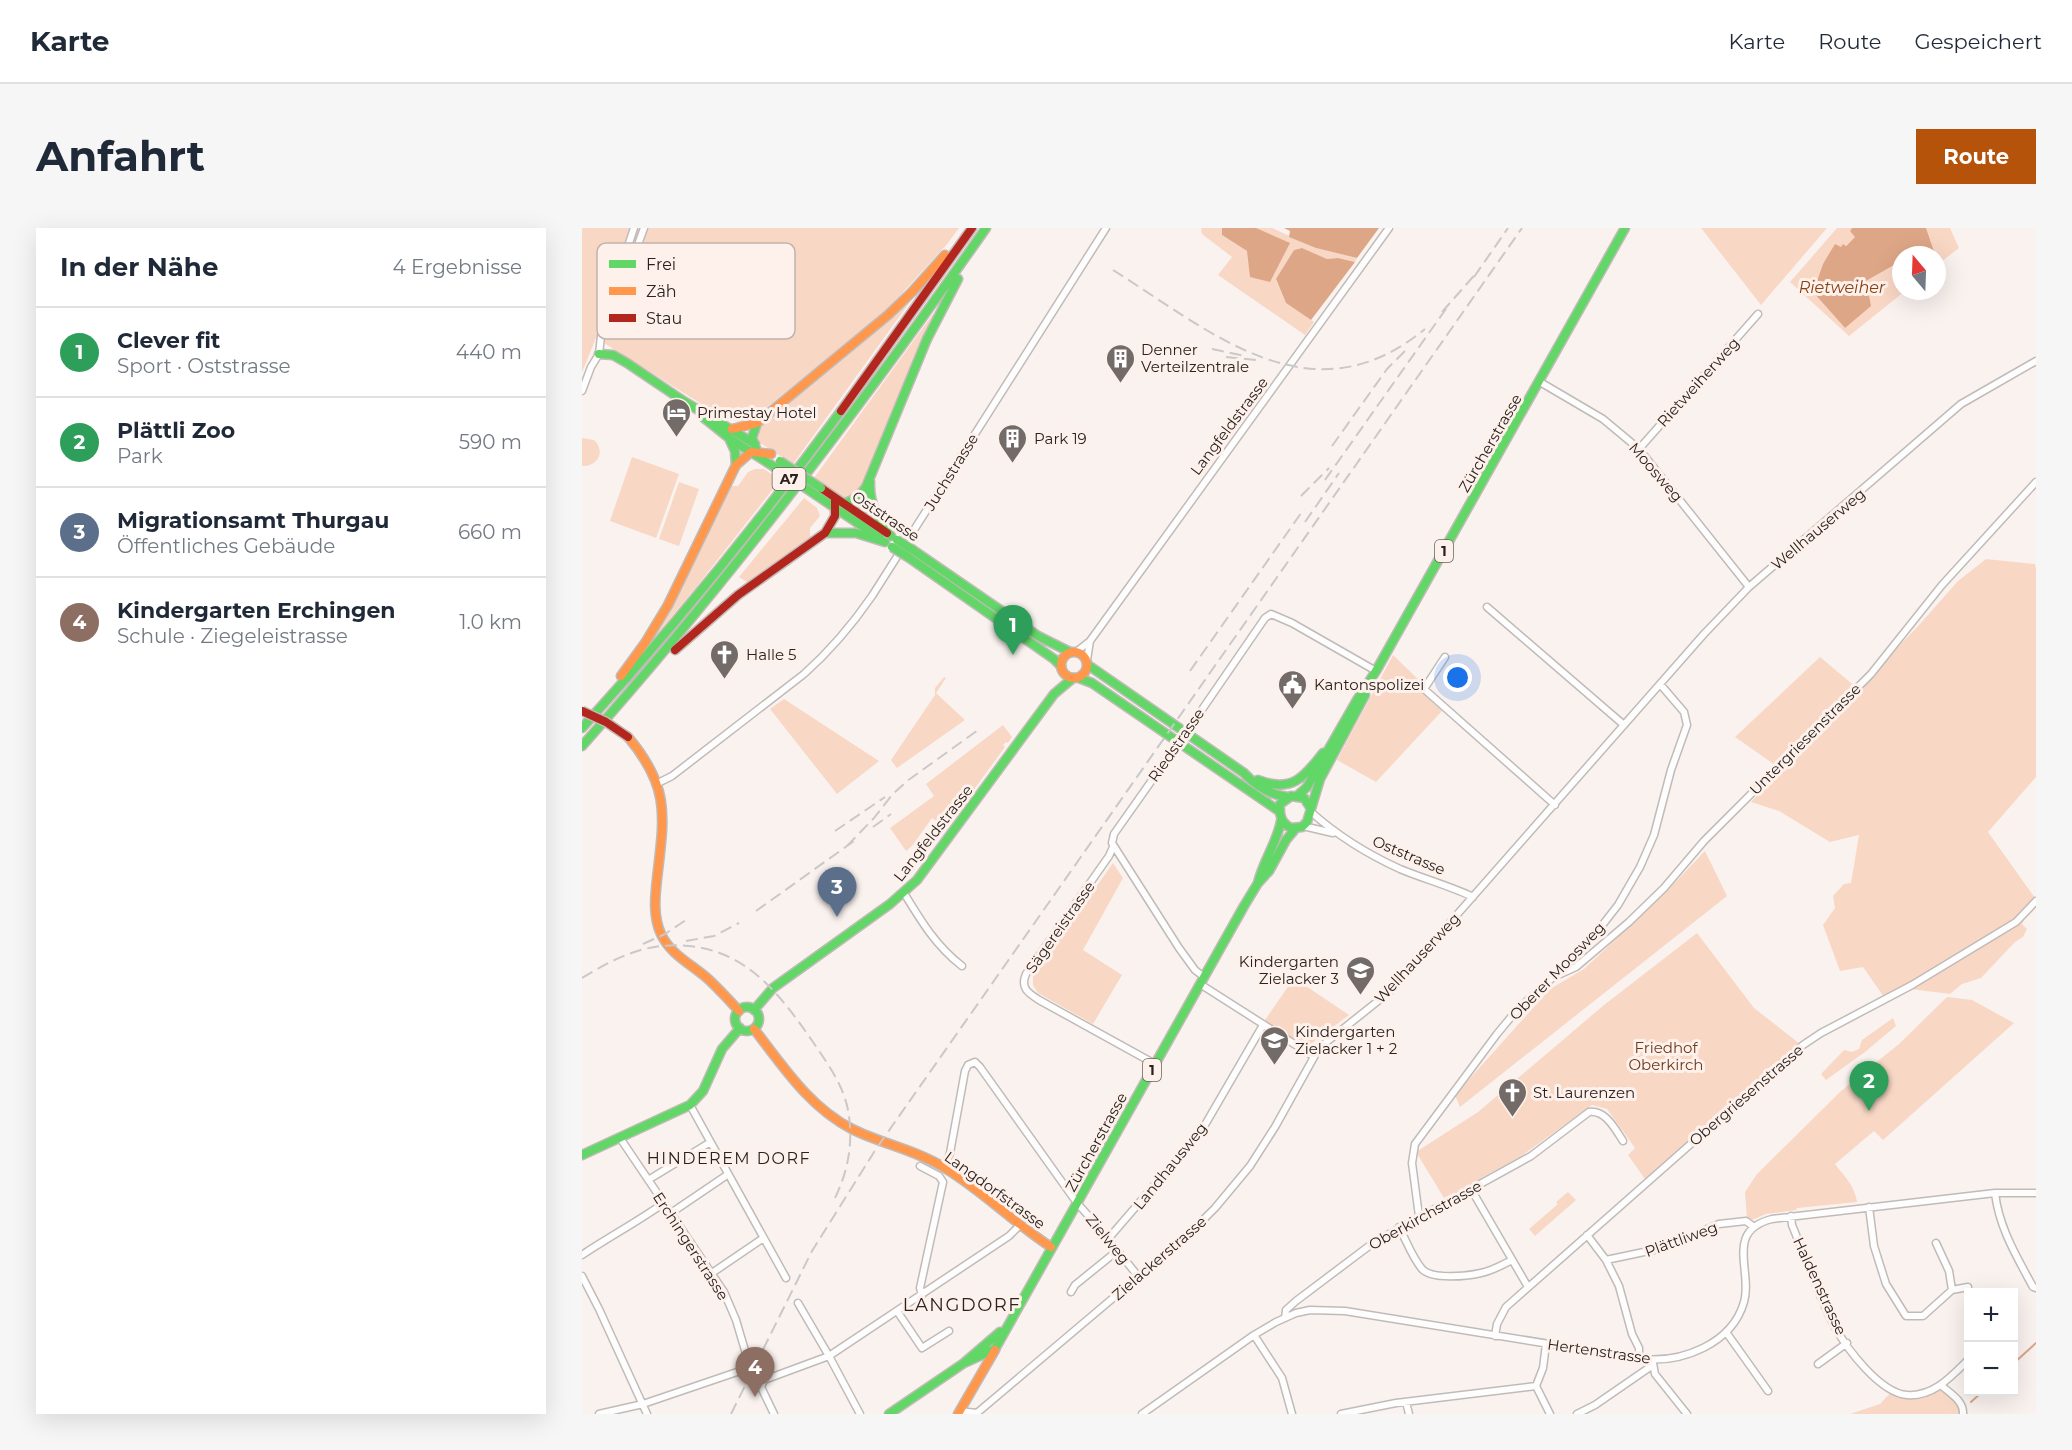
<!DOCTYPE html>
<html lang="de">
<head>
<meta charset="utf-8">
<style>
	:root { --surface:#fff; --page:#f6f6f7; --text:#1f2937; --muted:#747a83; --line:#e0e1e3; --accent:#b45309 }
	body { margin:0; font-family:Montserrat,sans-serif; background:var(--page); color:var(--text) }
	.controls { position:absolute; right:18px; bottom:18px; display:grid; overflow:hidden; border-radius:0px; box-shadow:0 6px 24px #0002 }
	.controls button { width:54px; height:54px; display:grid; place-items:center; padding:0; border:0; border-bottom:2px solid var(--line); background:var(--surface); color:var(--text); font:30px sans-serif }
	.compass { position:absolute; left:1310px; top:18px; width:54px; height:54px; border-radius:50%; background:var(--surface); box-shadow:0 6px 24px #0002; rotate:341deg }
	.you { position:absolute; left:876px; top:450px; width:21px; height:21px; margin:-15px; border:4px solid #fff; border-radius:50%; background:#1a73e8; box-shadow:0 0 0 9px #1a73e833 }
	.badge { display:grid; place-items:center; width:39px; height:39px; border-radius:50%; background:var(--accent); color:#fff; font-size:20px; font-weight:700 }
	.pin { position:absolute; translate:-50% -50px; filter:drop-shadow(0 2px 3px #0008) }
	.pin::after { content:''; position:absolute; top:32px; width:21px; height:18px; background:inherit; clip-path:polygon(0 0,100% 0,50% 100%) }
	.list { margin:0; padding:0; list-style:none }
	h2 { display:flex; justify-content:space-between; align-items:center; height:78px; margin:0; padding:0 24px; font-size:26px }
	h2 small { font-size:20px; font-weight:400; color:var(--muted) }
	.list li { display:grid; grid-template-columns:39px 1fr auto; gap:18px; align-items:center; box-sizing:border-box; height:90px; padding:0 24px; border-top:2px solid var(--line) }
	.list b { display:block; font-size:22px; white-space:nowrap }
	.list p { margin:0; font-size:20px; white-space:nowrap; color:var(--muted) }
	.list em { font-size:20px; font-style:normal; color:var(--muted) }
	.map { position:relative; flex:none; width:1454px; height:1186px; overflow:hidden; border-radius:0px }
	header { display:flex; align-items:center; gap:36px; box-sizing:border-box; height:84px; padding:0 30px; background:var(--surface); border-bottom:2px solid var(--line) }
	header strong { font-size:28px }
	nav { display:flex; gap:33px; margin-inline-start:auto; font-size:21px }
	.intro { display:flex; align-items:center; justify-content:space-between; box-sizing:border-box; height:144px; padding:0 36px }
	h1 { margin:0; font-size:42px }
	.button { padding:15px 27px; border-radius:0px; background:var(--accent); color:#fff; font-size:21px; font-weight:700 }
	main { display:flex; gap:36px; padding:0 36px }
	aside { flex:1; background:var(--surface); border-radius:0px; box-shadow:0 6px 24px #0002 }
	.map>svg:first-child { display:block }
</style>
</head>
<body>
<header>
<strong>Karte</strong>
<nav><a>Karte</a><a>Route</a><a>Gespeichert</a></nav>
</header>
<div class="intro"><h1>Anfahrt</h1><a class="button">Route</a></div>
<main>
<aside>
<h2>In der Nähe<small>4 Ergebnisse</small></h2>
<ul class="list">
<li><span class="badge" style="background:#2e9e5b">1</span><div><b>Clever fit</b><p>Sport · Oststrasse</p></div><em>440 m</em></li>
<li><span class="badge" style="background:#2e9e5b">2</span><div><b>Plättli Zoo</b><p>Park</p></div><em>590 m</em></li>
<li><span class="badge" style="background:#5c6f8a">3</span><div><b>Migrationsamt Thurgau</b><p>Öffentliches Gebäude</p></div><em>660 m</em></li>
<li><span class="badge" style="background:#8d6e63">4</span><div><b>Kindergarten Erchingen</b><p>Schule · Ziegeleistrasse</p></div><em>1.0 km</em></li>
</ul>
</aside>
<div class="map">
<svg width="1454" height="1186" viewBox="0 0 1454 1186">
	<rect width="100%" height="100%" fill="#faf2ef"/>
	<path fill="#f9d7c5" d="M0 0H377L366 15 302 85 170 191 157 194 137 187 14 110 0 144Z
		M619 0H640V7L665 23 674 0H690L734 20 775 30 773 34 756 30 745 31 720 20 712 22 694 52 704 75 732 94 723 107 636 47 650 29 620 6Z
		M1119 0H1245L1179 77Z
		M1255 0H1270L1268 3 1274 9 1241 36 1231 64 1263 100 1284 53 1319 33V63H1323L1267 108 1208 54Z
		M1344 0H1368L1377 20 1355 37V27H1349L1352 22Z
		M333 67 211 236 175 213 174 206 180 197Z
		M356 79 277 263 262 271 232 250Z
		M0 210 12 212C24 223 16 239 0 238Z
		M50 229 97 246 74 310 28 293Z
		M173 241H182L198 252 115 358 63 421 148 258H156L166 244Z
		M97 254 117 261 97 318 77 311Z
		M222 270 235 280 238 288 228 300V309L165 354 157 349Z
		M1404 331 1453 336 1454 341V549L1406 604 1453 670 1440 696 1445 701 1441 709 1433 714 1399 750 1380 756 1368 766 1320 760 1302 769 1281 739 1258 743 1241 697 1253 680 1251 668 1262 656 1269 655 1277 607 1248 614 1197 583 1169 574 1338 396 1376 353Z
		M811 427 842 457 838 463 860 483 794 554 755 532Z
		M1238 429 1275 460 1193 537 1153 509Z
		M362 449 364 450 354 465 383 492 315 540 309 532 353 467V460Z
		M202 471 297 533 255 566 188 481Z
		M421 497 430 509 426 515 424 514 421 517 423 519 364 600 350 590 330 618 324 623 308 600 352 568 344 556Z
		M1123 623 1145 668 878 879 873 867 968 761 1002 741 1081 667Z
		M531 635 541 650 501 722 540 747 511 796 456 765 451 757V748Z
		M1115 705 1172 780 1218 816 1063 951 1046 927 1053 920 1025 881 1010 877 938 929 862 970 834 924 896 884 1022 777Z
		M712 750 767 787 726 818 704 807 705 804 697 798 694 800 683 792Z
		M1365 769 1390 772 1432 795 1301 912 1292 903 1253 936C1262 948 1273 958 1275 974L1215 980 1214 982 1184 986 1170 992 1165 990 1163 964 1175 946 1259 863 1317 816Z
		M1311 790 1314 798 1283 824 1244 852 1239 846 1262 822 1270 824 1277 821 1280 812Z
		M986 964 994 972 953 1008 947 1001 976 976 974 974Z
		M1360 1158 1375 1171 1382 1183 1378 1186H1268L1298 1176 1310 1163 1326 1168Z"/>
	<path fill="#dda687" d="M640 0H674L708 15 688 54 668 49 665 23 640 7Z
		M702 0H797L775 30 734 20 707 9 708 3Z
		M1270 0H1344L1352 23 1349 27H1319V33L1284 53 1289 78 1263 100 1231 64 1241 36 1253 16 1259 19 1261 16 1264 18 1273 9 1268 3Z
		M720 20 745 31 756 30 773 34 729 92 704 75 694 51 712 22Z"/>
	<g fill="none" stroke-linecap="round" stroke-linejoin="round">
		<path stroke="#dda687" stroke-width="2" d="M1432 1135 1454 1115
			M1389 1174 1400 1164"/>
		<defs>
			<path id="street" d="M29 77 38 67 62 0
				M958 154 1021 191 1057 221 1167 359
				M0 163 9 139 17 126 19 108 30 66 52 0
				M1057 221 1176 86
				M905 379 1042 497
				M494 424 508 413 807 0
				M863 429 842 461 973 577
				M505 432 508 413
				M608 499 683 390 689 386 710 395 794 443
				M592 521 532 606 530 615 597 720 613 742 622 749
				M76 555 90 548 222 446C249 422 270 397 290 368L524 0
				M729 584C756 608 785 626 818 641 842 651 868 658 891 669
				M721 598 751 605
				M531 619 527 628 444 746C438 760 446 765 457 772L573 836
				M322 665C339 693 354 718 380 738
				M974 748 994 739 1047 694 1082 660 1122 613 1289 446 1360 357 1454 254
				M618 756 731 828
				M108 877 204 1050
				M338 938 357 948 361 954 338 1060 340 1067
				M363 940 368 925 383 843 386 837 393 834 398 839 495 975 513 995 556 1048
				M66 952 127 915
				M889 961 946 1059
				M1413 965C1417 1000 1435 1029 1451 1059L1454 1060
				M1287 979 1292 1018 1304 1056 1324 1088H1341L1370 1062 1367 1043 1354 1015
				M89 985 145 947
				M837 988 830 935 833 916 915 806 934 783 981 740 1022 695 1036 677 1058 639 1072 607 1089 542 1105 497 1102 484 1078 456
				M1209 988 1210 997C1224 1031 1236 1067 1253 1099 1265 1121 1298 1165 1325 1167 1351 1169 1369 1149 1386 1132
				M817 999C824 1012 830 1029 840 1041 850 1052 886 1048 899 1045 910 1043 920 1037 930 1032
				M1005 1007 1024 1032 1037 1058 1050 1106 1057 1120V1131
				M526 1011 620 902 681 797
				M0 1027C27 1009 55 994 82 975
				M1024 1032 1081 1020 1137 996 1164 993 1172 999
				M130 1045 180 1011
				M0 1048 17 1081 65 1186
				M1370 1062 1386 1059
				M489 1064 493 1057 535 1023
				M216 1075 247 1128 278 1186
				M315 1083 340 1120 367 1103
				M703 1090 704 1082 714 1073 791 1015 949 928 1007 884C1024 882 1033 901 1041 913
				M1144 1104 1186 1163
				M672 1107 700 1150 710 1186
				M913 1108 915 1096 924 1079 1221 817 1239 805 1330 757 1434 694 1454 673
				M1071 1135 1073 1146 1105 1186
				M1236 1136 1265 1115
				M954 1158 961 1140 964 1116
				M954 1158 968 1186
				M1360 1158C1369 1166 1382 1173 1381 1186
				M824 1174 827 1186
				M377 1183 395 1185 608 1005 633 980 668 938 693 899 737 820 806 765 1122 406 1167 359 1379 176 1454 133
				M17 1186 61 1176 155 1144 165 1139 167 1136 154 1092 142 1064 38 910
				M192 1186 179 1159 182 1152 247 1128 427 1008 437 998
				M560 1186 672 1107 694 1094 714 1085 728 1082 763 1083 1060 1131C1100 1135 1150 1116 1162 1074 1171 1043 1142 1003 1190 991L1413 965H1454
				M759 1186 814 1175 954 1158
				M995 1186 1013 1177 1071 1137"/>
			<path id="fast" d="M17 126 31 127 45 135 103 174 173 216
				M122 190 147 210 194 240
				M175 195 170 210 177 228
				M147 210 153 223 154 237
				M288 254C287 276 296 291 309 308
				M234 267 298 310
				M249 277C265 276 275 272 284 259L345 111 376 51
				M243 305H274L303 314
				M331 322 456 408 488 424
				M326 329 472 431 479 438
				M506 437 662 545C674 558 688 567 706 569
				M497 450 510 455 697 583
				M0 500C92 399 178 293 259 183
				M0 518C146 354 278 180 404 0
				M676 552C709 565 722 550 741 525
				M715 568 725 559 775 472 794 443 1043 0
				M728 579 722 570 709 568 698 576C697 587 699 595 709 600L720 599 725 594 738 551 783 467
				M676 655C681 633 695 615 699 593
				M153 791a12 12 0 1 1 24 0a12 12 0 1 1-24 0Z
				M172 782 191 760 308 676 335 652 472 466 491 450
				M0 927 108 877 121 863 140 821 158 800
				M382 1135 413 1121 662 678 676 655 687 643 704 612 714 600
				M307 1186 382 1135 418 1104"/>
			<path id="slow" d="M150 201 175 195 306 87 330 64 363 27
				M479 437a13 13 0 1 1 26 0a13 13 0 1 1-26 0Z
				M39 448 63 415 86 377 154 237 169 224 189 226
				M46 509C89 560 82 589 75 651 73 669 71 689 79 706 88 726 109 736 125 750 136 760 147 772 157 783
				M172 801C201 838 227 879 270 901 300 916 334 922 363 940 401 963 432 995 469 1019
				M376 1186 413 1122"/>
			<path id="jam" d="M259 183 390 0
				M239 260 305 305
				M93 422 156 367 243 305 253 288V271"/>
		</defs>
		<use href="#street" stroke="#c1bbb8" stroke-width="9"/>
		<use href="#fast" stroke="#c1bbb8" stroke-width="11"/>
		<use href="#slow" stroke="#c1bbb8" stroke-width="11"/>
		<use href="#jam" stroke="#c1bbb8" stroke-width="11"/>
		<use href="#street" stroke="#fefdfd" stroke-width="6"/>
		<use href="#fast" stroke="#63d668" stroke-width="8"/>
		<use href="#slow" stroke="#ff974d" stroke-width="8"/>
		<use href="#jam" stroke="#b3261e" stroke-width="8"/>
		<path stroke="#cac8c8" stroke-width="2" stroke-dasharray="12 6" stroke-linecap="butt" d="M531 42C631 105 730 194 843 101
			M892 49 926 0
			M860 84 897 42
			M630 121 663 128
			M644 129 675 132
			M750 218 805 141 826 120
			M743 252 866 78
			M719 268 747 240
			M723 294 757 245
			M608 443 722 281
			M291 599 309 586
			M253 603 303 569
			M265 618 292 590 310 567 325 553 396 502
			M174 683 272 613
			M104 713 132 708 157 695
			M61 716 83 706 104 692
			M0 750C35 729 64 714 106 718 166 723 199 768 231 814 245 835 261 856 266 882 272 914 266 945 251 974
			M149 1186 230 1023 294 921 940 0"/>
		<defs>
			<path id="street-bridge" d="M592 521 608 499"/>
			<path id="fast-bridge" d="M198 233 239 260
				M194 240 234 267
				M315 312 331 322
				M310 319 326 329"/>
			<path id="jam-bridge" d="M0 483 24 494 46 509"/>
		</defs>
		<use href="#street-bridge" stroke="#c1bbb8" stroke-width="9" stroke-linecap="butt"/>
		<use href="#fast-bridge" stroke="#c1bbb8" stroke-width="11" stroke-linecap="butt"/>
		<use href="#jam-bridge" stroke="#c1bbb8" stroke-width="11" stroke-linecap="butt"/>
		<use href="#street-bridge" stroke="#fefdfd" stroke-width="6"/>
		<use href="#fast-bridge" stroke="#63d668" stroke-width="8"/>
		<use href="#jam-bridge" stroke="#b3261e" stroke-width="8"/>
	</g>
	<defs>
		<symbol id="building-pin" viewBox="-11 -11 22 30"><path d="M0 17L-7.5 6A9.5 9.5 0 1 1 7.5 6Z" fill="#726b68" stroke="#fef1eb"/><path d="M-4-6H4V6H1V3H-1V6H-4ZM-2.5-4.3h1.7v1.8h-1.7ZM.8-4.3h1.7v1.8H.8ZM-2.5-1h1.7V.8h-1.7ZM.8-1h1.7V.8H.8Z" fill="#fff"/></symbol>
		<symbol id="hotel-pin" viewBox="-11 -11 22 30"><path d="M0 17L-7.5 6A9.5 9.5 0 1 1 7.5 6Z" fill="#726b68" stroke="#fef1eb"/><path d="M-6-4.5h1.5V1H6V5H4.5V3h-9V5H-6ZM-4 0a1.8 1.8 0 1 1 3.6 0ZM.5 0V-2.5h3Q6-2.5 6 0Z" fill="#fff"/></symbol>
		<symbol id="church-pin" viewBox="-11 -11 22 30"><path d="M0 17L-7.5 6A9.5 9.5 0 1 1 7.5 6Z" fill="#726b68" stroke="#fef1eb"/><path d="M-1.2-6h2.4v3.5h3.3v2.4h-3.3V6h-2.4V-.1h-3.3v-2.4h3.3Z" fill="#fff"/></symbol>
		<symbol id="civic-pin" viewBox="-11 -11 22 30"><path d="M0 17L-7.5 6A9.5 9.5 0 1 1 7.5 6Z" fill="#726b68" stroke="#fef1eb"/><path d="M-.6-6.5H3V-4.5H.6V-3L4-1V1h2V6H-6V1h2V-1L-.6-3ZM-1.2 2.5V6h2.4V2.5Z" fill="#fff"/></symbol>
		<symbol id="school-pin" viewBox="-11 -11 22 30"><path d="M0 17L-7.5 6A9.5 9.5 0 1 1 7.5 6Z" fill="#726b68" stroke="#fef1eb"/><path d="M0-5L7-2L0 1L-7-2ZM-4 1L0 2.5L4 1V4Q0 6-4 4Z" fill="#fff"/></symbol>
	</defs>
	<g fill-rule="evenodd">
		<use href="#building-pin" x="522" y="114" width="33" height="45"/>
		<use href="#hotel-pin" x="78" y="168" width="33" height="45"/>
		<use href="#building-pin" x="414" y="194" width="33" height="45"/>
		<use href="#church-pin" x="126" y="410" width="33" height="45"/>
		<use href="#civic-pin" x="694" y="440" width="33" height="45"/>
		<use href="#school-pin" x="762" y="726" width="33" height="45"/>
		<use href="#school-pin" x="676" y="796" width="33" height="45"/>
		<use href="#church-pin" x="914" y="848" width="33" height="45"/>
	</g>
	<g text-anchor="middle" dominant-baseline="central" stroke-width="6" stroke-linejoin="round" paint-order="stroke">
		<g fill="#fef1eb" stroke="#69615d" stroke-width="1.5">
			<rect x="190.5" y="240" width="33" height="22" rx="4.5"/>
			<rect x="853" y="312" width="18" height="22" rx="4.5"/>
			<rect x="561" y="831" width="18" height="22" rx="4.5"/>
		</g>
		<g font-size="14" font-weight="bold" fill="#292320">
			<text x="207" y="251">A7</text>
			<text x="862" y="323">1</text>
			<text x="570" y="842">1</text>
		</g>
		<g font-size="15" fill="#292320" stroke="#fef1eb" text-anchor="start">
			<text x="559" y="121">Denner<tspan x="559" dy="17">Verteilzentrale</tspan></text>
			<text x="115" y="184">Primestay Hotel</text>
			<text x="452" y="210">Park 19</text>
			<text x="164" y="426">Halle 5</text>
			<text x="732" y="456">Kantonspolizei</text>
			<text x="757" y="733" text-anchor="end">Kindergarten<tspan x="757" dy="17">Zielacker 3</tspan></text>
			<text x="713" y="803">Kindergarten<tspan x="713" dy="17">Zielacker 1 + 2</tspan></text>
			<text x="951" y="864">St. Laurenzen</text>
		</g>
		<g font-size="15" fill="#292320" stroke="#fef1eb">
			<text transform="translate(1116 154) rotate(-48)">Rietweiherweg</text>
			<text transform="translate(647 198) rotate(-53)">Langfeldstrasse</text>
			<text transform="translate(908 215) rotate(-60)">Zürcherstrasse</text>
			<text transform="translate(369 244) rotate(-58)">Juchstrasse</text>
			<text transform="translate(1074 244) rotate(49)">Moosweg</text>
			<text transform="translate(304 288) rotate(34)">Oststrasse</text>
			<text transform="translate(1236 301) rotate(-40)">Wellhauserweg</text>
			<text transform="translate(1223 511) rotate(-45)">Untergriesenstrasse</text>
			<text transform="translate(594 517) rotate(-55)">Riedstrasse</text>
			<text transform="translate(351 605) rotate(-52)">Langfeldstrasse</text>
			<text transform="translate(827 627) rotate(23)">Oststrasse</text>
			<text transform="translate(478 699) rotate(-55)">Sägereistrasse</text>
			<text transform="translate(835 730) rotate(-47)">Wellhauserweg</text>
			<text transform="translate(975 743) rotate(-46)">Oberer Moosweg</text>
			<text transform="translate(1164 867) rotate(-41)">Obergriesenstrasse</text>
			<text transform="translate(514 914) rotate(-61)">Zürcherstrasse</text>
			<text transform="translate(588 938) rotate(-51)">Landhausweg</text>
			<text transform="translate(413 962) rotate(36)">Langdorfstrasse</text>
			<text transform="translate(843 987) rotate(-29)">Oberkirchstrasse</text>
			<text transform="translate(526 1011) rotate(51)">Zielweg</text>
			<text transform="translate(1099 1011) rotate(-20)">Plättliweg</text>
			<text transform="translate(109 1018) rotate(57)">Erchingerstrasse</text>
			<text transform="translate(577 1030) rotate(-41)">Zielackerstrasse</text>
			<text transform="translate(1238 1058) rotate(65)">Haldenstrasse</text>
			<text transform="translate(1017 1123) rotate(8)">Hertenstrasse</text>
		</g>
		<g font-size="15" fill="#6c3a1b" stroke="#fef1eb">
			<text x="1084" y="819">Friedhof<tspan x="1084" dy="17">Oberkirch</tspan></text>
		</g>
		<g font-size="16" font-style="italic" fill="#864112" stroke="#fef1eb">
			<text x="1260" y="59">Rietweiher</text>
		</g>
		<g font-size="16" letter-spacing="1.5" fill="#292320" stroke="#fef1eb">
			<text x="147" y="930">HINDEREM DORF</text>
		</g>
		<g font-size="18" letter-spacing="1.5" fill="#292320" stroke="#fef1eb">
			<text x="380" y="1077">LANGDORF</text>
		</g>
	</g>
	<rect x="15" y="15" width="198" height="96" rx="9" fill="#fef1eb" stroke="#beb3ae" stroke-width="1.5"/>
	<rect x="27" y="32" width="27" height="8" fill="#63d668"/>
	<rect x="27" y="59" width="27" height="8" fill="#ff974d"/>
	<rect x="27" y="86" width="27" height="8" fill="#b3261e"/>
	<g font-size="16" fill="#292320">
		<text x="64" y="42">Frei</text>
		<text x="64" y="69">Zäh</text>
		<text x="64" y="96">Stau</text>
	</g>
</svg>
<div class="controls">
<button>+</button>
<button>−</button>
</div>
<svg class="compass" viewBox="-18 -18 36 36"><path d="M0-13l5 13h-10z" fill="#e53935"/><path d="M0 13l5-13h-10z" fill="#747a83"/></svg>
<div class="you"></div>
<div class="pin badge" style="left:431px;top:427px;background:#2e9e5b">1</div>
<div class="pin badge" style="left:1287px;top:883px;background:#2e9e5b">2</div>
<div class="pin badge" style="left:255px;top:689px;background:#5c6f8a">3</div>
<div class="pin badge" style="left:173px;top:1169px;background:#8d6e63">4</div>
</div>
</main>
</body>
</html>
